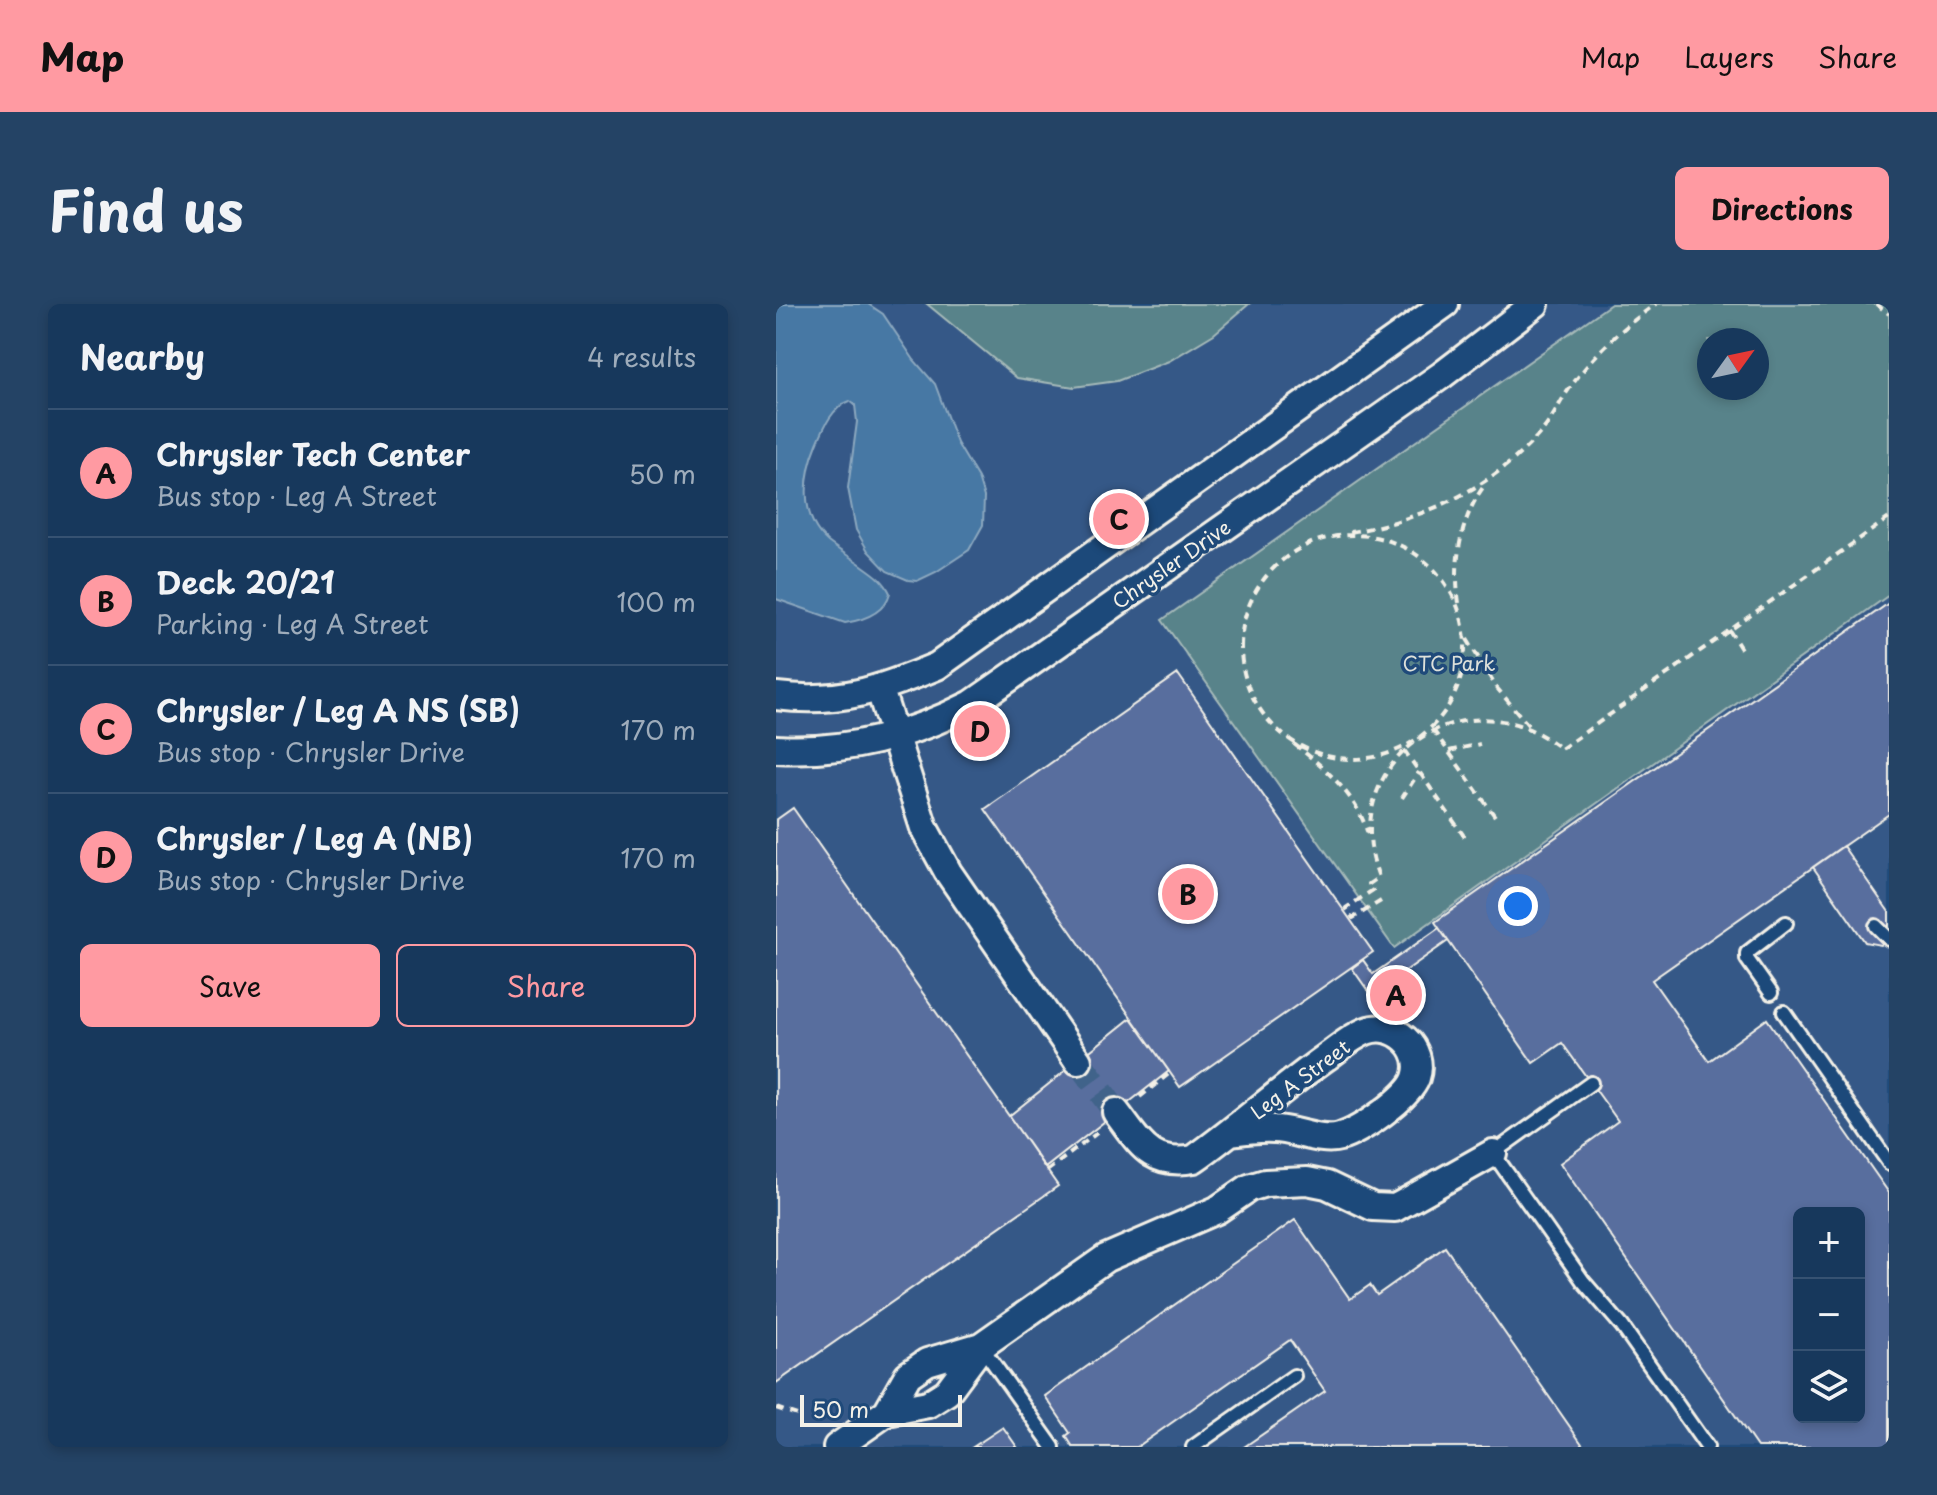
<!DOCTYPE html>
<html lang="en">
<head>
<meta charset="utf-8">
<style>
	:root { --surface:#17385c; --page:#244365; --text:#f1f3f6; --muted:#9eacbb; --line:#365272; --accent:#ff9aa2 }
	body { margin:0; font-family:"Playpen Sans",sans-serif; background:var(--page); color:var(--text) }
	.controls { position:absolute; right:24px; bottom:24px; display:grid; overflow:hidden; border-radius:12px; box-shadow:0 4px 12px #0003 }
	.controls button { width:72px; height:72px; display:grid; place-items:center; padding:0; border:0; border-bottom:2px solid var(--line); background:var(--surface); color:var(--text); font:40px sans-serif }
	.compass { position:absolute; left:921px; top:24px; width:72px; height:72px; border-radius:50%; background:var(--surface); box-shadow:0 4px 12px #0003; rotate:57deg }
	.scale { position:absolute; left:24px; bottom:20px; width:162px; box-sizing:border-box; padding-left:8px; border:4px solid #f4f1e8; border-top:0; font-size:22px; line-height:28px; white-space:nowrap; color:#f4f1e8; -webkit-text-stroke:6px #1f4a7a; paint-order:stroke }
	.you { position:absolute; left:742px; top:602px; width:28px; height:28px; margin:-20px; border:6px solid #fff; border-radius:50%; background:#1a73e8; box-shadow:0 0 0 12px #1a73e833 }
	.badge { display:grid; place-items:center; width:52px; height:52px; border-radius:50%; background:var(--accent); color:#111; font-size:26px; font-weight:700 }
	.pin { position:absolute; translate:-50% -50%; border:4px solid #fff; box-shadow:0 2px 8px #0006 }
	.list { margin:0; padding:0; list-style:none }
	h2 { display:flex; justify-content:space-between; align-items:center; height:104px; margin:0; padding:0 32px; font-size:34px }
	h2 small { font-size:26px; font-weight:400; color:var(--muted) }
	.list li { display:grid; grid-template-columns:52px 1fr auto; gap:24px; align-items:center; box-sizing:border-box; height:128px; padding:0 32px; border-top:2px solid var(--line) }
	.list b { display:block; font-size:30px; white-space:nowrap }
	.list p { margin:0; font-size:26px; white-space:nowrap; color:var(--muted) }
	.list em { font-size:26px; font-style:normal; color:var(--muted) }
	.actions { display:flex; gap:16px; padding:24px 32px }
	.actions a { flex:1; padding:18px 0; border:2px solid var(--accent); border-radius:12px; text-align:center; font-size:28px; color:var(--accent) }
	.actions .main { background:var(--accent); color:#111 }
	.icon { flex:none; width:44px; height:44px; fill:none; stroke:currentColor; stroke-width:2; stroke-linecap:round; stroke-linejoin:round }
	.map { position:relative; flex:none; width:1113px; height:1143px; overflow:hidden; border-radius:12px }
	header { display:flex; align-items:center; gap:48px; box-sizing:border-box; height:112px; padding:0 40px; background:var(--accent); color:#111 }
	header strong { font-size:38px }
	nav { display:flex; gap:44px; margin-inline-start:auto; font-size:28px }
	.intro { display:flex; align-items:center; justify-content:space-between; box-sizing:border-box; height:192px; padding:0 48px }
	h1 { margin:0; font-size:56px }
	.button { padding:20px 36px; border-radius:12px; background:var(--accent); color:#111; font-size:28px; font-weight:700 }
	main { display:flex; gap:48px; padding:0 48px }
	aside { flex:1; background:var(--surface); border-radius:12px; box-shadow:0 4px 12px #0003 }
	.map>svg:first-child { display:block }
</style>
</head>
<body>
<header>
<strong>Map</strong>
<nav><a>Map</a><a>Layers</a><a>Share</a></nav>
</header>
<div class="intro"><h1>Find us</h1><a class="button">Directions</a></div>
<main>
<aside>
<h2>Nearby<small>4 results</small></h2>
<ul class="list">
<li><span class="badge">A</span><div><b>Chrysler Tech Center</b><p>Bus stop · Leg A Street</p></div><em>50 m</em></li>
<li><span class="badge">B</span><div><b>Deck 20/21</b><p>Parking · Leg A Street</p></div><em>100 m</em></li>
<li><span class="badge">C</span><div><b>Chrysler / Leg A NS (SB)</b><p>Bus stop · Chrysler Drive</p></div><em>170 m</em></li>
<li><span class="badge">D</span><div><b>Chrysler / Leg A (NB)</b><p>Bus stop · Chrysler Drive</p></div><em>170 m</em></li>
</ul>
<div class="actions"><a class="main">Save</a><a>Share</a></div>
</aside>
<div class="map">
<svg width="1113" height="1143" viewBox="0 0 1113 1143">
	<rect width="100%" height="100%" fill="#1f4a7a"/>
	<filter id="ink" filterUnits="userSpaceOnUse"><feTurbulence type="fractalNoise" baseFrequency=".0125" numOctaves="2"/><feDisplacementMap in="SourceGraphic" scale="16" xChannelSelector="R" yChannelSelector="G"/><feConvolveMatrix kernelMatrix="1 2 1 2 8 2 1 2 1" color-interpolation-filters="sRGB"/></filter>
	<g filter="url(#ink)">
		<path fill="#345887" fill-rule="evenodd" d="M0 0H1113V1143H0ZM933 36H981V84H933ZM1023 909H1083V1113H1023Z"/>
		<path fill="#59838a" stroke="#a6bab9" stroke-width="2" fill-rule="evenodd" d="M151 0H473L438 30 393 57 341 77 298 83 241 74Z
			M835 0H1113V291L618 644 386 316ZM933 36H981V84H933Z"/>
		<path fill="#4778a4" stroke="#8ca8bf" stroke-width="2" d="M8 0H92L107 10 138 56 159 80 181 139 202 174 208 193 207 221 193 246 160 268 141 277 132 276 111 267 92 247 80 226 72 184 81 118 79 101 74 97C56 103 48 123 41 140 28 171 23 213 52 238 62 246 73 252 83 259 95 268 107 274 114 289 109 308 88 316 69 319L0 295V5Z"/>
		<path fill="#596e9e" stroke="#f4f1e8" stroke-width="2" fill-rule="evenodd" d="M1113 299V510L876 676 933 757 991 715 1113 889V1143H981L784 859 842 817 786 739 757 759 659 618ZM1023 909H1083V1113H1023Z
			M402 370 597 648 404 783 209 505Z
			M17 504 282 882 0 1079V516Z
			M1067 542 1113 608V634L1105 641 1089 638 1037 563Z
			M663 624 672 637 595 691 576 664 587 656 597 670Z
			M355 714 393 767 269 864 233 812Z
			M519 916 574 995 594 981 601 991 669 943 808 1143H468L549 1087 514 1036 361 1143H297L290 1132 294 1129 269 1092Z
			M227 1123 241 1143H197Z"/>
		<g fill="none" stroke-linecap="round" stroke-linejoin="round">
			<path stroke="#3f638a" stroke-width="26" stroke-dasharray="26 13" stroke-linecap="butt" d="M302 757 340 808"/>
			<defs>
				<path id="lane" d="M1100 622 1113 635
					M995 689 971 655V649L1010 619
					M1008 708 1113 859
					M815 779 717 849 807 977 846 1022 931 1143
					M205 1042 277 1143
					M417 1143 518 1072"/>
				<path id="street" d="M104 386 148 524 172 568 302 757
					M0 392C64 400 103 386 161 362L669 0
					M0 445C71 449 133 432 196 400L666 71 759 0
					M340 808C364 839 374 863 418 855 463 823 504 786 549 754 562 745 575 733 590 727 618 716 650 744 640 774 633 794 584 827 564 833 545 839 518 825 498 825 484 824 469 826 455 828
					M205 1042 151 1058 132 1071 111 1108 152 1100 171 1088 205 1042 330 954 441 906 473 884 489 879 531 877 551 881 597 903 619 904 717 849
					M61 1143 111 1108"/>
			</defs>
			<use href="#lane" stroke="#f4f1e8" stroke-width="18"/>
			<use href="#street" stroke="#f4f1e8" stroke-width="32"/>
			<path stroke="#f4f1e8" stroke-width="4" stroke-dasharray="8 6" stroke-linecap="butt" d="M1100 0 1113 10
				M574 228C647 216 717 184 766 127 778 113 785 95 796 81 819 49 848 22 880 0
				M465 343a112 112 0 1 1 224 0a112 112 0 1 1-224 0Z
				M683 299C677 259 684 215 708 182
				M953 326 965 345
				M691 335 720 383 753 422
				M657 426 721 515
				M518 440C550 465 580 490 592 530
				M628 446 690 535
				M673 447 704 440
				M626 494 643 468
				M605 597 577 614 570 604 597 586 593 580 603 573C558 457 691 366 785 445L1113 214
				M364 793 394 769
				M271 867 321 829
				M0 1104 24 1112"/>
			<use href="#lane" stroke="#1f4a7a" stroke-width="12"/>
			<use href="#street" stroke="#1f4a7a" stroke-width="26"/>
		</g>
	</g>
	<g text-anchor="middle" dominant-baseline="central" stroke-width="7" stroke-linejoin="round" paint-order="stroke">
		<g font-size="20" fill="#f4f1e8" stroke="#1f4a7a">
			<text transform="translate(395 260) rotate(-35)">Chrysler Drive</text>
			<text transform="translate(524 775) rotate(-37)">Leg A Street</text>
		</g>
		<g font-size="20" fill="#dde0da" stroke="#1f4a7a">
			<text x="673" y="359">CTC Park</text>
		</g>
	</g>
</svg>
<div class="controls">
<button>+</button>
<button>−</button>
<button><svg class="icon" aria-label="layers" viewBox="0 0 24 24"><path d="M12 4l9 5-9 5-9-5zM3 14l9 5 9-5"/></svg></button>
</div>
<svg class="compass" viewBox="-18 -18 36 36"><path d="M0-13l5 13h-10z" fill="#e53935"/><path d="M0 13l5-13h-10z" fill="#9eacbb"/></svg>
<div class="scale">50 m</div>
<div class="you"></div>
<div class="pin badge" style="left:620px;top:691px">A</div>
<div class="pin badge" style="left:412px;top:590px">B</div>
<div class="pin badge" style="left:343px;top:215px">C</div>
<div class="pin badge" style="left:204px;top:427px">D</div>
</div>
</main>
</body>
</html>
